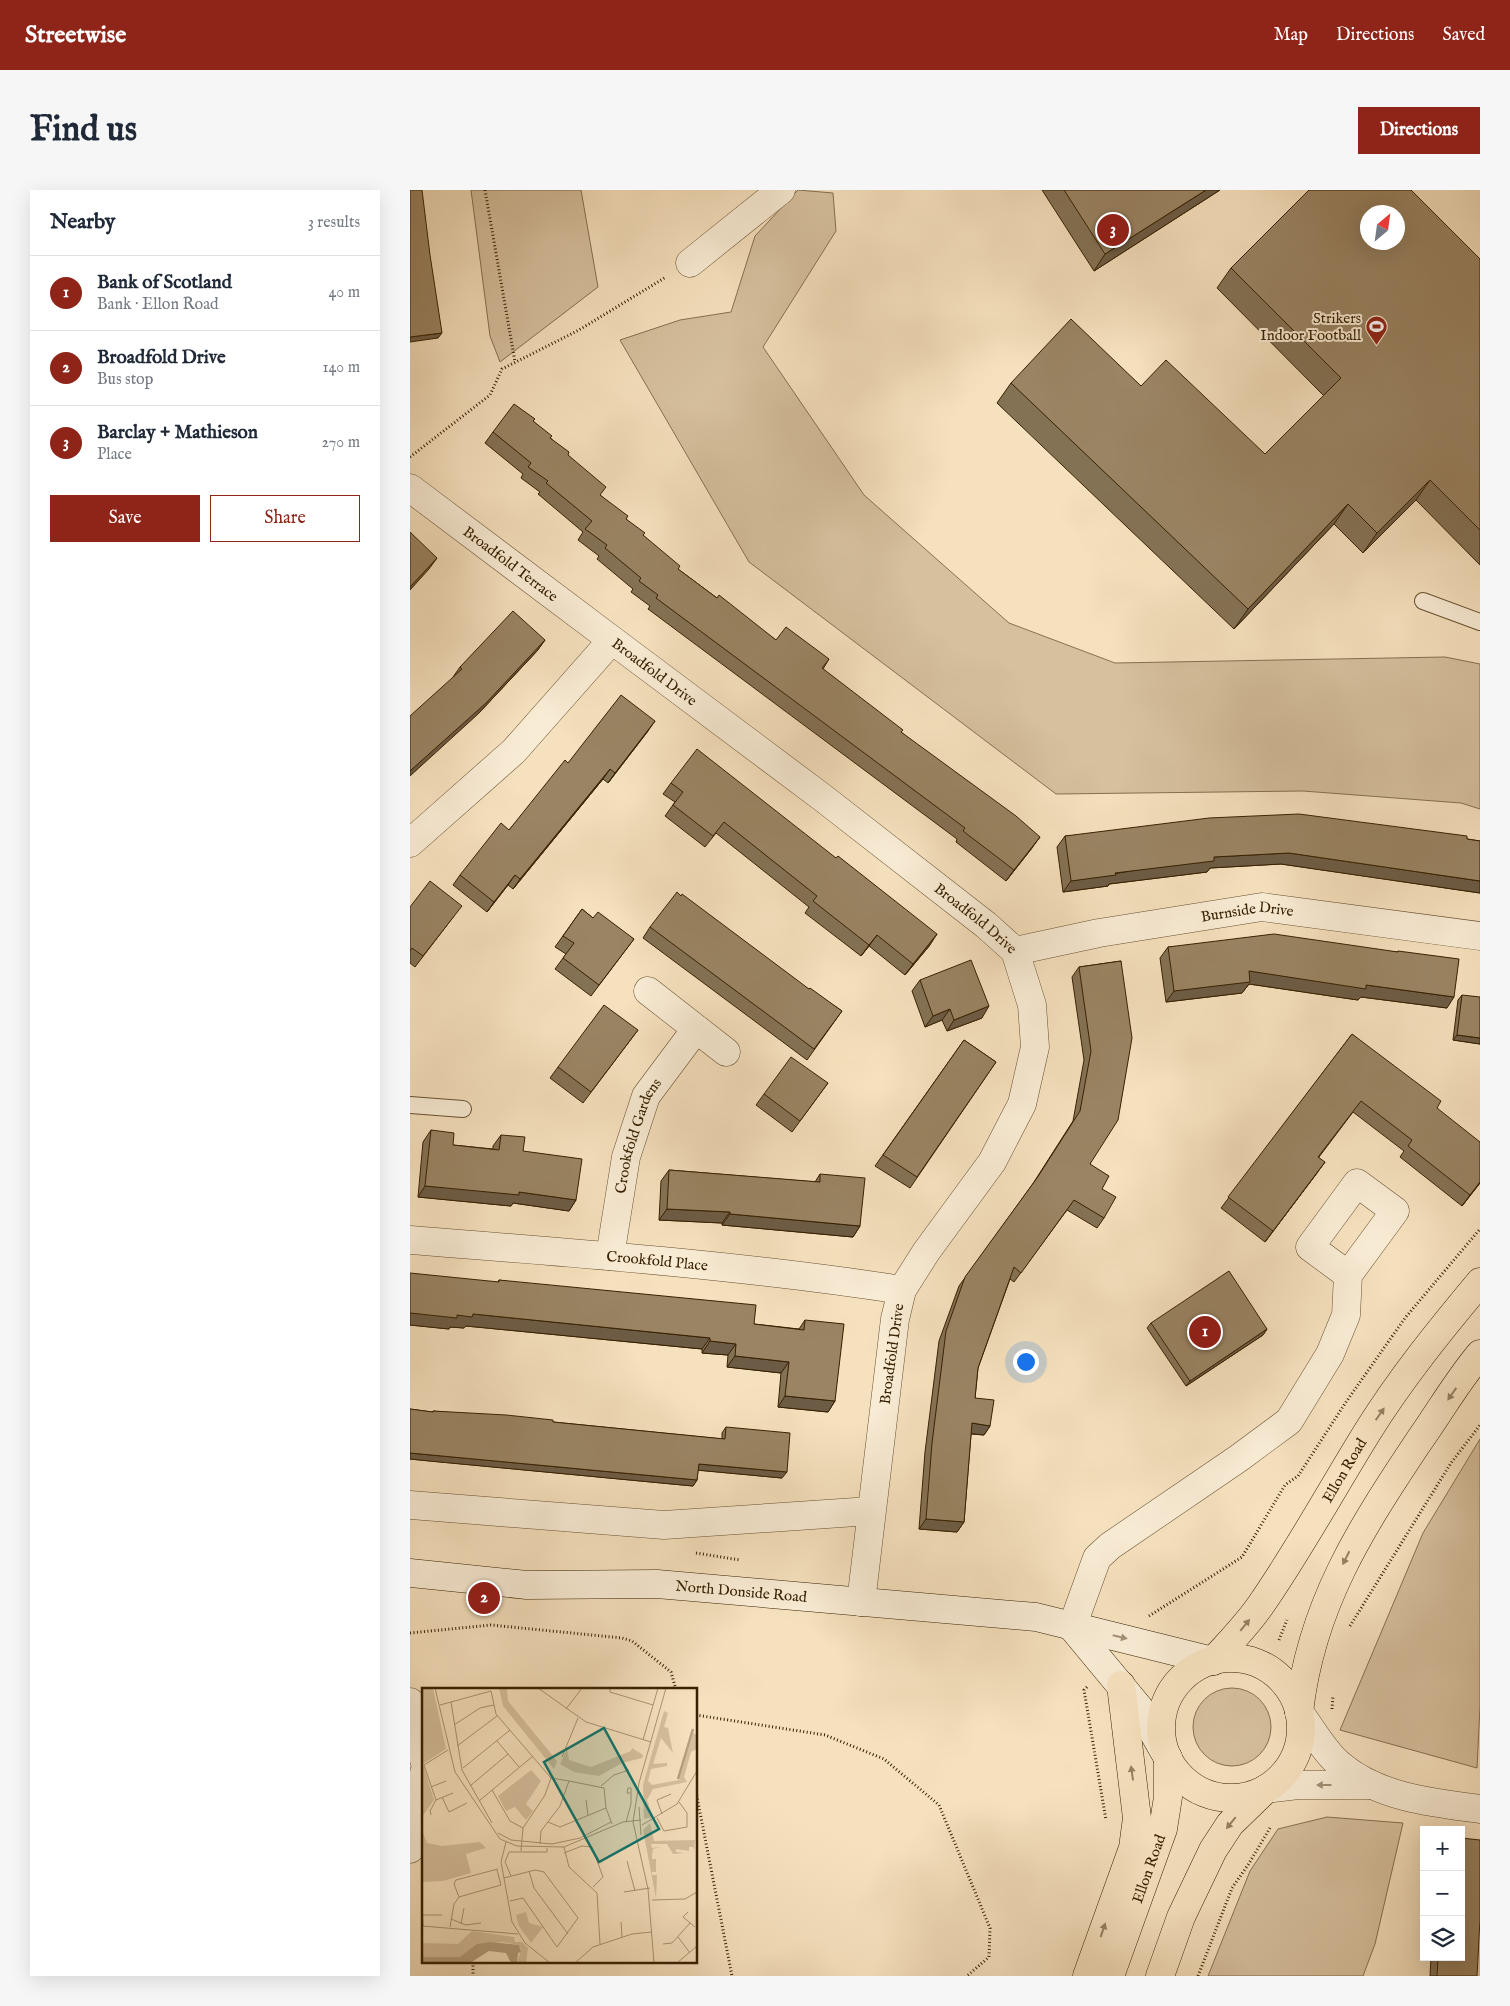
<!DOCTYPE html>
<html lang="en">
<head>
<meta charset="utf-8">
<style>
	:root { --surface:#fff; --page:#f6f6f7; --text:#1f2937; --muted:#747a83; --line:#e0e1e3; --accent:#8f2418 }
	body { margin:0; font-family:"IM FELL English",serif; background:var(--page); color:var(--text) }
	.controls { position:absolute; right:15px; bottom:15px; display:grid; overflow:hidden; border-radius:0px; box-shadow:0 5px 20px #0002 }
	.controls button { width:45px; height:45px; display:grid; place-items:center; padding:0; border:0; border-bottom:1px solid var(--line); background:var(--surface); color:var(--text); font:25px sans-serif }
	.compass { position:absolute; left:950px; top:15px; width:45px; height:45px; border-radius:50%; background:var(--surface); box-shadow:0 5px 20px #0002; rotate:29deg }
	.you { position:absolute; left:615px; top:1171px; width:18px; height:18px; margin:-12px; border:4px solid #fff; border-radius:50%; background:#1a73e8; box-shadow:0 0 0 8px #1a73e833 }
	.badge { display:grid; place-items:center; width:32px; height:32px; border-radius:50%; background:var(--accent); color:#fff; font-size:16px; font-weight:700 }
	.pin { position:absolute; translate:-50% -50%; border:2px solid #fff; box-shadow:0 1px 5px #0006 }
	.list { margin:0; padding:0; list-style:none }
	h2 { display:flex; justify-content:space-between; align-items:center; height:65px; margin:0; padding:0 20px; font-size:21px }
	h2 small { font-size:16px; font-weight:400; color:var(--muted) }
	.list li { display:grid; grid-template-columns:32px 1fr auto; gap:15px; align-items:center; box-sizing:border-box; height:75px; padding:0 20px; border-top:1px solid var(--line) }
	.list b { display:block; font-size:19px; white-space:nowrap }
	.list p { margin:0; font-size:16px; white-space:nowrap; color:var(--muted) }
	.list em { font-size:16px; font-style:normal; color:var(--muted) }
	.actions { display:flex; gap:10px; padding:15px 20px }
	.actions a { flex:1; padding:11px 0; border:1px solid var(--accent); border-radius:0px; text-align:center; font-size:18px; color:var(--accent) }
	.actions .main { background:var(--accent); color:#fff }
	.icon { flex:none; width:28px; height:28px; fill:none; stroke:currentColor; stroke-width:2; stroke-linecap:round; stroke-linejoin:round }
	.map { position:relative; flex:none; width:1070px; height:1786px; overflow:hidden; border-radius:0px }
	header { display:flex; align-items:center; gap:30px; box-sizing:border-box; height:70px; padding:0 25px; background:var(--accent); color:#fff }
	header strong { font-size:24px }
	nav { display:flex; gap:28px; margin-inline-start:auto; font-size:18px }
	.intro { display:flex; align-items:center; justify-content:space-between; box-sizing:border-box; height:120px; padding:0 30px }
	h1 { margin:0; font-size:35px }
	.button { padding:12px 22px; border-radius:0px; background:var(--accent); color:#fff; font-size:18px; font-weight:700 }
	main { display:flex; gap:30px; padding:0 30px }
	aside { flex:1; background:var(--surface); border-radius:0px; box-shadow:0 5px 20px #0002 }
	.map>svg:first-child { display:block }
</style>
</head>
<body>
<header>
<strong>Streetwise</strong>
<nav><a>Map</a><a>Directions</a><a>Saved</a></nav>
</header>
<div class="intro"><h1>Find us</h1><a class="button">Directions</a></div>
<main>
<aside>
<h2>Nearby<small>3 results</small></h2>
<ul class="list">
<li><span class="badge">1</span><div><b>Bank of Scotland</b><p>Bank · Ellon Road</p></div><em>40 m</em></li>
<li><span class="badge">2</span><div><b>Broadfold Drive</b><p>Bus stop</p></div><em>140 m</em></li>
<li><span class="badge">3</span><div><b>Barclay + Mathieson</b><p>Place</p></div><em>270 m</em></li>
</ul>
<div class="actions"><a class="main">Save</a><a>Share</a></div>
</aside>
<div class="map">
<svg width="1070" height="1786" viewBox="0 0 1070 1786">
	<rect width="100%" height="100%" fill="#f6e1be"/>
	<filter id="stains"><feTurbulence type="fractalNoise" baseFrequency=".004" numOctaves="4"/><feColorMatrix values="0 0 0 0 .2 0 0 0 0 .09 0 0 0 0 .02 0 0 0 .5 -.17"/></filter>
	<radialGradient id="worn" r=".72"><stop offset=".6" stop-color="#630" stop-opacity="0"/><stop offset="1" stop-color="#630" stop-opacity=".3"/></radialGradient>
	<path fill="#d6c09e" stroke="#867050" d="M61 0H171L188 97 90 172 80 146Z
		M388 0 423 3 426 41 353 157 454 305 599 433 705 473 1035 467 1070 474V619L1051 613 893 601 646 604 339 372 210 150 270 130 321 122 345 46Z
		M1070 1249V1516L1067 1578 930 1540 1013 1343Z
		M783 1537a39 39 0 1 1 78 0a39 39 0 1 1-78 0Z
		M917 1627 993 1633 965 1754 953 1786H798L840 1681 868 1639Z"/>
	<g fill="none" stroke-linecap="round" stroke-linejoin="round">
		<defs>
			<path id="lane" d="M1013 411 1070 432
				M0 915 53 919"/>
			<g id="street">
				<path d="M280 73 371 0"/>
				<path id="s1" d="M0 298 202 450"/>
				<path id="s2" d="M0 653 104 561 202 450 413 608 576 735 605 761 622 815 625 857 612 914 582 972 516 1062 492 1100 485 1129 451 1412"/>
				<path id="s3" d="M605 761 689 743 852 717 1070 746"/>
				<path d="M238 801 316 862"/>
				<path id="s4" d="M0 1050C164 1063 329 1075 492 1100"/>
				<path id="s5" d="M200 1066 216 967 236 906 286 839"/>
				<path d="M0 1315 254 1335 461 1321"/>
				<path d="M662 1437 687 1368 700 1356 829 1268 879 1231 920 1164 936 1125 938 1085 985 1021 947 993 900 1057 938 1085"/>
				<path d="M0 1512 9 1528 14 1570"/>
				<path d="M889 1522C902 1539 913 1560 929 1574 967 1607 1022 1613 1070 1619"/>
				<path d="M856 1599 888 1595H962"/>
				<path d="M0 1659 14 1583"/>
			</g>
			<g id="secondary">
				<path id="s6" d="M0 1383 117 1395 247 1394 626 1427 803 1471"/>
				<path d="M662 1437 730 1519 758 1568"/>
			</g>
			<g id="primary">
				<circle cx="821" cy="1538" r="70"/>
				<path id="s7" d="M803 1471C819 1453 836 1436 850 1416 889 1360 922 1299 958 1241 991 1188 1030 1140 1070 1092"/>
				<path d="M889 1522C901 1415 951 1338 1009 1251 1029 1223 1047 1191 1070 1164"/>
				<path d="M677 1786 723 1658 727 1628 711 1495"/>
				<path id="s8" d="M700 1786 753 1639 758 1607V1568"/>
				<path d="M750 1786 771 1727 803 1660 820 1634 853 1602"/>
			</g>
		</defs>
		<use href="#lane" stroke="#675030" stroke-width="18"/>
		<use href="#street" stroke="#675030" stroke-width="29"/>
		<use href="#secondary" stroke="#372001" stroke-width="29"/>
		<use href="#primary" stroke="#372001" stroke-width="29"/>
		<path stroke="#372001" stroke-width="3" stroke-dasharray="1 2.5" stroke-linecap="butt" d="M75 0 105 172
			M0 267 80 205 92 179 169 140 256 87
			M286 1363 330 1370
			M739 1426 832 1367 875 1295 888 1286 936 1212 995 1128 1070 1039
			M940 1436 1041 1273 1070 1235
			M0 1443 81 1435 212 1448 222 1451 261 1482 266 1500
			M869 1450 877 1430
			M677 1497 674 1500 696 1630
			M922 1519 923 1506
			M286 1525 415 1545 474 1569 529 1615 580 1738 579 1767 557 1786
			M286 1602 322 1786
			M63 1772V1786
			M788 1786 822 1698 838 1675 860 1638"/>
		<use href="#lane" stroke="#f9ecd5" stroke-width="16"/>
		<use href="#street" stroke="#f9ecd5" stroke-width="28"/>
		<use href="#secondary" stroke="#f9ecd5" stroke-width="28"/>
		<use href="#primary" stroke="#f6e1be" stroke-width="28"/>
	</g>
	<path fill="#847255" stroke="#372001" d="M632 0H810L684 81Z
		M1070 69V375L1006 310 953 363 924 334 824 439 587 213 601 193 731 196 855 264 914 206 807 98 821 78Z
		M123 231 158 265 190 305 216 329 268 379 307 408 366 450 419 469 413 479 491 542 622 658 596 691 546 652 547 649 238 419 240 416 221 402 223 399 187 369 189 366 168 350 173 342 128 304 130 302 111 288 113 284 75 253 83 242Z
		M135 450 127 461 68 524 43 487 50 477Z
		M238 541 198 593 193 589 103 699 98 695 77 722 43 695 50 685 99 640 158 573Z
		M261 593 520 755 495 785 459 756 451 766 395 723 399 717 306 643 295 657 255 626 265 612 253 604Z
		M655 646 1057 649 1070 651V703L871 674 800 678 797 682 699 694 698 696 653 702 647 657Z
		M0 717 44 726 5 777 0 773Z
		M172 719 183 728 224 749 181 806 145 779 156 764 145 757Z
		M240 737 399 799 432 821 397 870 233 748Z
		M758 757 987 762 988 761 1037 818 951 807 948 810 839 794 832 803 756 812 750 768Z
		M711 771 680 974 692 999 694 1028 687 1038 657 1020 604 1092 600 1089 568 1178 565 1208 580 1236 574 1245 561 1244 554 1332 547 1342 509 1339 515 1262 529 1151 549 1096 622 995 663 931 674 870 662 787 669 777Z
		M510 790 572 828 537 841 532 830 515 837 502 801Z
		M1052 805 1070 854 1043 850 1048 810Z
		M228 840 173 913 140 888 148 877Z
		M942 844 1027 918 1070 993 1052 1016 990 967 994 961 943 922 909 967 907 983 855 1052 811 1018Z
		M554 850 586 872 500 998 465 976Z
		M418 893 382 942 346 915 354 904Z
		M21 940 43 955 83 959V956L91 945 113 961 166 1010 159 1021 103 1013 101 1016 8 1007 13 952Z
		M259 980 405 992 410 984 450 1036 443 1047 312 1035V1033L249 1030 251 991Z
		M89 1090 344 1134 389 1139 395 1130 425 1211 418 1222 368 1217 371 1183 317 1177 318 1165 292 1163V1159L56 1136 54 1138 40 1137 39 1139 0 1135 88 1092Z
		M741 1133 857 1139 853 1145 776 1196 737 1138Z
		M0 1219 22 1222 23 1221 143 1232 312 1249V1243L316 1237 372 1288 288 1280 287 1290 283 1296 0 1269Z
		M1021 1767H1051L1067 1786H1020Z"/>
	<path fill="#6c5c45" stroke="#372001" d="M796 0H810L684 81 695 64Z
		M32 143 28 148 0 152V147Z
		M1020 290 1006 310 953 363 967 343Z
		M938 314 924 334 824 439 838 419Z
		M27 368 19 379 0 400V397Z
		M135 450 127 461 68 524 0 586V581Z
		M245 531 238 541 198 593 205 583Z
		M200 579 193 589 103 699 110 689Z
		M630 647 622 658 596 691 604 680Z
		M879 663 1070 691V703L871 674 800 678 797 682 699 694 698 696 653 702 661 691 804 667Z
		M105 685 98 695 77 722 84 712Z
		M527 744 520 755 495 785 503 774Z
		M467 745 459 756 451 766 459 755Z
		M839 781 956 795 1044 807 1037 818 951 807 948 810 839 794 832 803 756 812 764 801Z
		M579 816 572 828 537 841 544 830Z
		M540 819 532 830 515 837 523 826Z
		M1047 845 1070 848V854L1043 850Z
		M915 972 907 983 855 1052 863 1041Z
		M1070 992V993L1052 1016 1060 1005Z
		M15 996 109 1002 166 1010 159 1021 103 1013 101 1016 8 1007Z
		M257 1019 320 1022 312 1033 249 1030Z
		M320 1024 450 1036 443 1047 312 1035Z
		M0 1123 47 1125 63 1124 300 1148 292 1159 56 1136 54 1138 40 1137 39 1139 0 1135Z
		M857 1139 853 1145 776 1196 780 1191Z
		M300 1151 326 1154 318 1165 292 1163Z
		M325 1166 379 1172 371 1183 317 1177Z
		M375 1206 425 1211 418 1222 368 1217Z
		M562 1233 580 1236 574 1245 555 1243Z
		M0 1263 287 1290 283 1296 19 1271 0 1269Z
		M289 1274 377 1282 372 1288 285 1280Z
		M516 1329 554 1332 547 1342 509 1339Z"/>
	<path fill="#9a8463" stroke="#372001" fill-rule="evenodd" d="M0 0H12L20 65 32 143 0 147Z
		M654 0H796L695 64Z
		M899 0H1001L1070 69V340L1020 290 967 343 938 314 838 419 601 193 661 129 731 196 756 170 855 264 931 188 821 78ZM958 22H988V52H958Z
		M104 214 125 229 123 231 142 246 140 248 159 262 158 265 196 297 190 305 218 326 216 329 235 343 233 345 270 376 268 379 307 408 309 405 366 450 376 437 419 469 412 478 493 540 491 542 606 626 630 647 604 680 553 641 555 638 246 408 248 405 229 391 231 388 195 358 197 355 175 339 182 331 136 293 138 291 118 277 121 273 83 242Z
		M0 342 27 368 0 397Z
		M103 421 135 450 76 513 0 581V526L52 479 50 477Z
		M211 505 245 531 205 583 200 579 110 689 105 685 84 712 50 685 91 633 99 640 155 570 158 573Z
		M287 559 426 668 428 666 527 744 503 774 467 745 459 755 403 711 407 706 314 632 303 646 263 615 273 602 261 593Z
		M889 624 1057 646V649L1070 651V691L879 663 804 667V671L705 683 706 685 661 691 655 646 799 628Z
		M20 691 52 716 13 766 2 758 0 761V717Z
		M267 702 271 706 272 704 399 799 400 798 432 821 404 859 240 737Z
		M172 719 183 728 188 722 224 749 189 795 153 768 164 753 153 746Z
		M864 744 988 762V761L1049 769 1044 807 956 795V799L839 781 840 792 764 801 758 757Z
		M561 770 579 816 544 830 540 819 523 826 510 790Z
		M711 771 722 848 708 930 680 974 699 986 692 999 706 1007 694 1028 664 1010 611 1083 604 1077 568 1178 565 1208 584 1210 580 1236 562 1233 554 1332 516 1329 522 1253 536 1141 555 1087 627 988 670 921 681 861 669 777Z
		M1052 805 1070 807V848L1047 845Z
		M194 815 228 840 181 902 148 877Z
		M942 844 1031 911 1027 918 1070 952V992L1060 1005 998 956 1002 950 951 911 908 967 915 972 863 1041 818 1007Z
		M554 850 586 872 507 987 473 965Z
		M381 867 418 893 390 931 354 904Z
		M21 940 44 943 43 955 89 960 91 945 115 947 113 961 172 969 166 1010 109 1002V1005L15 996Z
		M259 980 410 992V984L455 988 450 1036 320 1024V1022L257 1019Z
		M819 1081 857 1139 780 1191 741 1133Z
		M0 1083 89 1092V1090L346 1115 344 1134 394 1140 395 1130 434 1134 425 1211 375 1206 379 1172 325 1166 326 1154 300 1151V1148L63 1124 62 1127 47 1125V1128L0 1123Z
		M0 1219 23 1222V1221L96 1225 143 1230V1232L315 1249 316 1237 380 1243 377 1282 289 1274 287 1290 0 1263Z
		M1051 1648 1070 1650V1729L1067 1786H1027L1028 1767H1051Z"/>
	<defs><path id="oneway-solid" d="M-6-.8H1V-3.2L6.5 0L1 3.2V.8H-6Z" transform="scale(1.25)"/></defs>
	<g fill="#968060">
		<use href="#oneway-solid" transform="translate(1042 1204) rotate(125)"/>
		<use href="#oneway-solid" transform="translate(970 1224) rotate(-55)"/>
		<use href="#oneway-solid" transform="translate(936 1368) rotate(117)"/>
		<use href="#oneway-solid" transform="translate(835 1435) rotate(-51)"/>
		<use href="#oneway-solid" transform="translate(722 1583) rotate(-98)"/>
		<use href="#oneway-solid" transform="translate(821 1633) rotate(129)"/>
		<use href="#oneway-solid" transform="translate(693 1740) rotate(-71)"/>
	</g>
	<g fill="#a29076">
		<use href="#oneway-solid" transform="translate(710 1447) rotate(13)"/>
		<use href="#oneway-solid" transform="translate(914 1595) rotate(-180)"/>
	</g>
	<defs>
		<symbol id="stadium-pin" viewBox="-11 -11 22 30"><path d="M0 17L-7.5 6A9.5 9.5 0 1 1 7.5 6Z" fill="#8f2418" stroke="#f9ecd5"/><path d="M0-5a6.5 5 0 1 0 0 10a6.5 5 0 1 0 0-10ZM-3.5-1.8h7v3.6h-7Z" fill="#fff"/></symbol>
	</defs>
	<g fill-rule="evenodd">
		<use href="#stadium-pin" x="954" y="124" width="25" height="34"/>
	</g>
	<g text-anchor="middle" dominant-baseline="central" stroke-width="4" stroke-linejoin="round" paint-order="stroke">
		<g font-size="15" fill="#372001" stroke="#f9ecd5" text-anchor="end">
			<text x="951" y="128">Strikers<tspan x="951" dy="17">Indoor Football</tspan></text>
		</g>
		<g font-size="15" fill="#372001" stroke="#f9ecd5">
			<text stroke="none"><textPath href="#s1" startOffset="126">Broadfold Terrace</textPath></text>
			<text stroke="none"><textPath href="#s2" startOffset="340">Broadfold Drive</textPath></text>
			<text stroke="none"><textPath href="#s3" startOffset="236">Burnside Drive</textPath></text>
			<text stroke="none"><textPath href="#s2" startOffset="745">Broadfold Drive</textPath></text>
			<text stroke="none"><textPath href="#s5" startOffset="124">Crookfold Gardens</textPath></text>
			<text stroke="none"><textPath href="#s4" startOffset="248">Crookfold Place</textPath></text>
			<text transform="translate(482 1164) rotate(-82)">Broadfold Drive</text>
			<text stroke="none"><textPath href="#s7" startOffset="232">Ellon Road</textPath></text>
			<text stroke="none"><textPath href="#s6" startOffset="332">North Donside Road</textPath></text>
			<text stroke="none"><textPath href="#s8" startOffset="114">Ellon Road</textPath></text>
		</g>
	</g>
	<g transform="translate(12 1498)">
		<rect width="275" height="275" fill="#f6e1be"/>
		<path d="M0 0H11L24 61 1 76 12 112 0 129ZM77 0H85L86 13 135 73 132 81 81 18ZM242 23 246 25 242 39 246 40 251 65 239 50 231 76 245 75V78L229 81 226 93 230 97 257 92 271 45 275 47V61L269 64 262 89 265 94 231 101 225 112 231 129 222 131 221 97ZM210 60 221 67 220 70 200 75 177 88 152 84 138 76 145 61 147 72 169 79 209 63ZM109 82 119 93 104 116 111 123 104 132 93 119 84 123 76 108ZM228 135 232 153 273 152 272 163 271 159H267V163L254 161V164L263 165 251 166 245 156H229L230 160 239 159 231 161 230 168V171H234V184H230V187H235L234 210 221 142ZM0 142 5 155 20 158 58 154 64 160 44 166 49 185 21 193 0 194ZM104 224 107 235 121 239 109 255 97 238 94 227ZM50 243 92 249 93 254H100L106 260 104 275H95L99 262 97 257 81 254 66 255 38 269H0V255L36 256Z" fill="#d6c09e"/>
		<path d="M68 254 97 257 99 264 96 265 95 275H89L84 265 67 263 48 275H0V269H38L55 256Z" fill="#b59f7e"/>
		<path fill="none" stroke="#b59f7e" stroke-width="2.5" d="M256 91 271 41"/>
		<path fill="none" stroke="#aa9472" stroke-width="1" d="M13 0 33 84 78 151 95 158 142 159 201 134 219 132M116 0 164 34 229 54M188 0V4L231 17M29 14 40 82 70 135M18 17 69 3 74 26 129 90M144 21 160 0M32 37 58 20 72 17M221 52 236 0M75 53 97 79M35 58 75 28M140 69 156 30M41 80 88 42M129 90 147 93M48 98 86 66M179 98 192 87 207 82M9 99 24 93M70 102 88 133 101 140M20 109 27 124 45 115M14 112 2 77 26 62M164 112 166 127M57 113 111 68M217 119 219 147M240 126 235 112 249 106M9 127 8 123 14 112 31 105M235 130 242 143 265 139V125L257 114M126 134 138 139 184 120M204 134 209 116V100H206L205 105H208M220 137 255 116 275 83M76 145 89 152 130 156 158 150 189 134M84 154 79 174 90 234 103 255 128 275M118 156 119 143 138 118 147 93 182 100 184 120 190 136M142 159 147 179 175 205 178 256M99 163 101 140 123 107 129 90M142 165 160 158 170 159 181 189 171 199M205 173 213 203M107 183 112 200 146 246M89 188 83 174 87 164H125V160M82 190 113 182 122 184 156 230 135 259 101 210 88 213M202 204 228 200M37 209 32 196 34 192 76 181M230 212 263 211 275 204M0 217 1 238M266 224 261 229 273 239M1 227H20M29 231 44 237 59 235M199 234 200 249M39 236 42 220M0 238 96 246M28 239 32 216 37 209 79 197 75 182M256 249 268 265M241 256 250 255 268 235M153 275 171 259 210 246 230 244M232 275 226 201 211 134 217 95 244 0M255 275 275 258"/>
		<path fill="#0f766e" fill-opacity="0.15" stroke="#0f766e" stroke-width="2.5" d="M182 40 237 141 177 174 122 74Z"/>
		<rect width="275" height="275" fill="none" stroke="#372001" stroke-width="2.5"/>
	</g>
	<rect width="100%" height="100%" filter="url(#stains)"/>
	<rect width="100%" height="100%" fill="url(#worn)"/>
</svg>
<div class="controls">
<button>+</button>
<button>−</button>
<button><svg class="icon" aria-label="layers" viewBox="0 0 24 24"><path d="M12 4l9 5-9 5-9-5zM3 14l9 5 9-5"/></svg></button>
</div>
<svg class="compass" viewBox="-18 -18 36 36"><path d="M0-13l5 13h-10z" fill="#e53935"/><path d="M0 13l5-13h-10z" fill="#747a83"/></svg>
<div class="you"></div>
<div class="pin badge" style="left:795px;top:1142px">1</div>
<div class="pin badge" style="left:74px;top:1408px">2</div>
<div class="pin badge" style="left:703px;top:40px">3</div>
</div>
</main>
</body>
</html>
